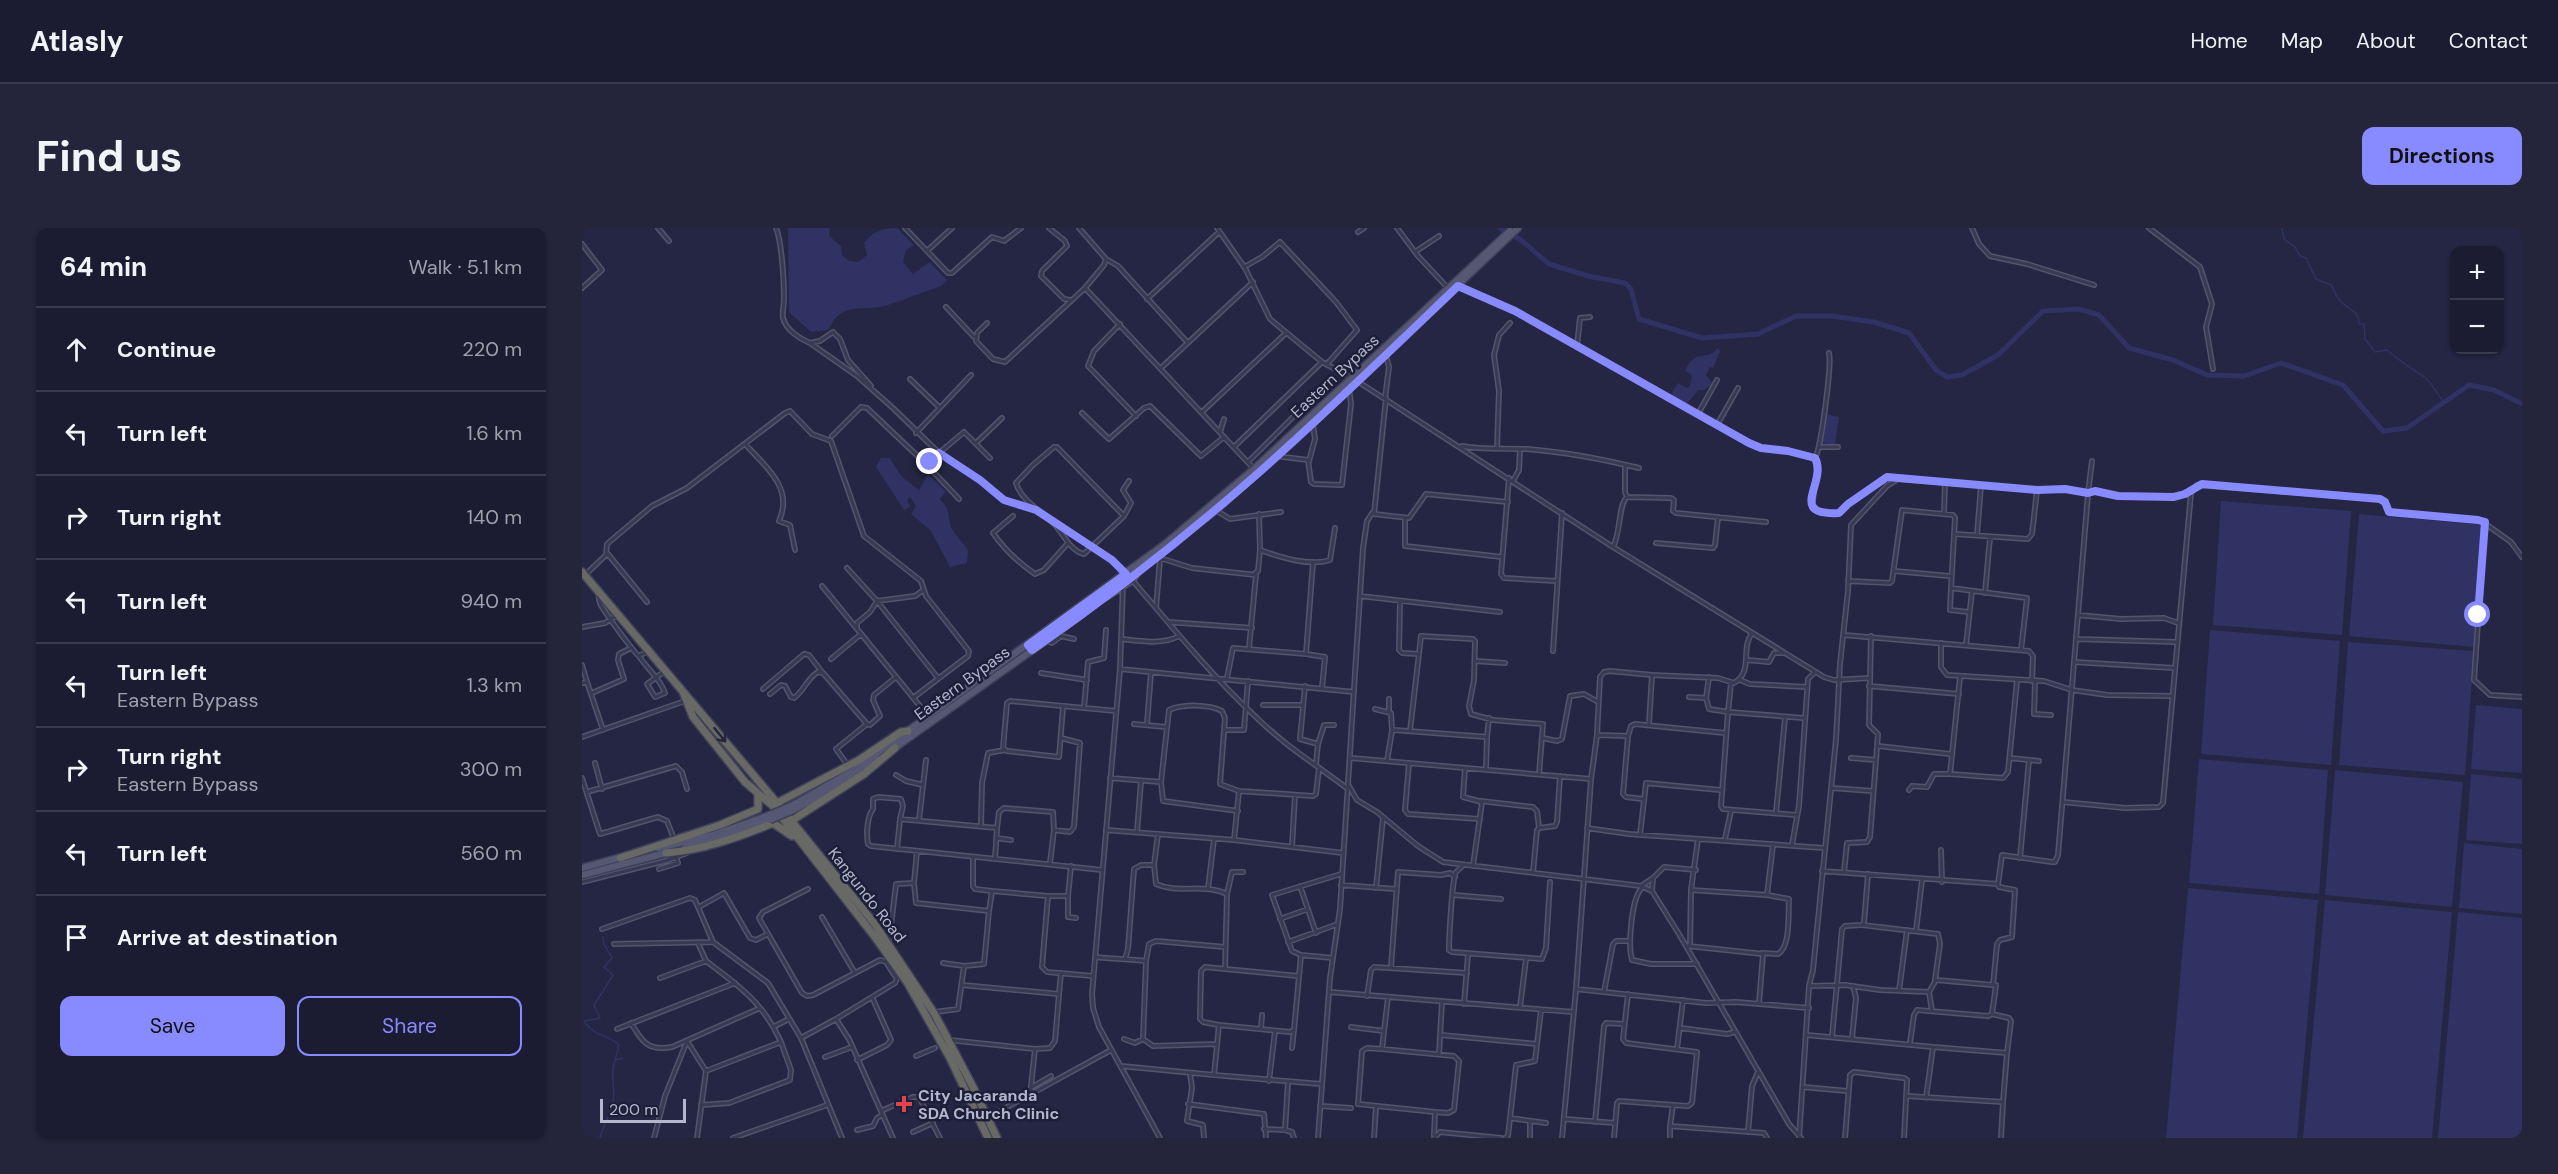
<!DOCTYPE html>
<html lang="en">
<head>
<meta charset="utf-8">
<style>
	:root { --surface:#1b1c32; --page:#24253a; --text:#f1f3f6; --muted:#a0a1ac; --line:#393a4d; --accent:#888aff }
	body { margin:0; font-family:"DM Sans",sans-serif; background:var(--page); color:var(--text) }
	.controls { position:absolute; right:18px; top:18px; display:grid; overflow:hidden; border-radius:12px; box-shadow:0 2px 4px #0004 }
	.controls button { width:54px; height:54px; display:grid; place-items:center; padding:0; border:0; border-bottom:2px solid var(--line); background:var(--surface); color:var(--text); font:30px sans-serif }
	.scale { position:absolute; left:18px; bottom:15px; width:86px; box-sizing:border-box; padding-left:6px; border:3px solid #b5b6cd; border-top:0; font-size:16px; line-height:21px; white-space:nowrap; color:#b5b6cd; -webkit-text-stroke:4px #1d1e38; paint-order:stroke }
	.stop { position:absolute; width:18px; height:18px; margin:-14px; border:4px solid #888aff; border-radius:50%; background:#fff }
	.stop.end { background:#888aff; border-color:#fff; box-shadow:0 2px 6px #0008 }
	.list { margin:0; padding:0; list-style:none }
	h2 { display:flex; justify-content:space-between; align-items:center; height:78px; margin:0; padding:0 24px; font-size:26px }
	h2 small { font-size:20px; font-weight:400; color:var(--muted) }
	.list li { display:grid; grid-template-columns:39px 1fr auto; gap:18px; align-items:center; box-sizing:border-box; height:84px; padding:0 24px; border-top:2px solid var(--line) }
	.list b { display:block; font-size:22px; white-space:nowrap }
	.list p { margin:0; font-size:20px; white-space:nowrap; color:var(--muted) }
	.list em { font-size:20px; font-style:normal; color:var(--muted) }
	.actions { display:flex; gap:12px; padding:18px 24px }
	.actions a { flex:1; padding:14px 0; border:2px solid var(--accent); border-radius:12px; text-align:center; font-size:21px; color:var(--accent) }
	.actions .main { background:var(--accent); color:#111 }
	.icon { flex:none; width:33px; height:33px; fill:none; stroke:currentColor; stroke-width:2; stroke-linecap:round; stroke-linejoin:round }
	.map { position:relative; flex:none; width:1940px; height:910px; overflow:hidden; border-radius:12px }
	header { display:flex; align-items:center; gap:36px; box-sizing:border-box; height:84px; padding:0 30px; background:var(--surface); border-bottom:2px solid var(--line) }
	header strong { font-size:28px }
	nav { display:flex; gap:33px; margin-inline-start:auto; font-size:21px }
	.intro { display:flex; align-items:center; justify-content:space-between; box-sizing:border-box; height:144px; padding:0 36px }
	h1 { margin:0; font-size:42px }
	.button { padding:15px 27px; border-radius:12px; background:var(--accent); color:#111; font-size:21px; font-weight:700 }
	main { display:flex; gap:36px; padding:0 36px }
	aside { flex:1; background:var(--surface); border-radius:12px; box-shadow:0 2px 4px #0004 }
	.map>svg:first-child { display:block }
</style>
</head>
<body>
<header>
<strong>Atlasly</strong>
<nav><a>Home</a><a>Map</a><a>About</a><a>Contact</a></nav>
</header>
<div class="intro"><h1>Find us</h1><a class="button">Directions</a></div>
<main>
<aside>
<h2>64 min<small>Walk · 5.1 km</small></h2>
<ul class="list">
<li><svg class="icon" aria-label="ahead" viewBox="0 0 24 24"><path d="M12 20V5M6 11l6-6 6 6"/></svg><div><b>Continue</b></div><em>220 m</em></li>
<li><svg class="icon" aria-label="left" viewBox="0 0 24 24"><path d="M17 20v-9H6M10 6l-5 5 5 5"/></svg><div><b>Turn left</b></div><em>1.6 km</em></li>
<li><svg class="icon" aria-label="right" viewBox="0 0 24 24"><path d="M7 20v-9h11M14 6l5 5-5 5"/></svg><div><b>Turn right</b></div><em>140 m</em></li>
<li><svg class="icon" aria-label="left" viewBox="0 0 24 24"><path d="M17 20v-9H6M10 6l-5 5 5 5"/></svg><div><b>Turn left</b></div><em>940 m</em></li>
<li><svg class="icon" aria-label="left" viewBox="0 0 24 24"><path d="M17 20v-9H6M10 6l-5 5 5 5"/></svg><div><b>Turn left</b><p>Eastern Bypass</p></div><em>1.3 km</em></li>
<li><svg class="icon" aria-label="right" viewBox="0 0 24 24"><path d="M7 20v-9h11M14 6l5 5-5 5"/></svg><div><b>Turn right</b><p>Eastern Bypass</p></div><em>300 m</em></li>
<li><svg class="icon" aria-label="left" viewBox="0 0 24 24"><path d="M17 20v-9H6M10 6l-5 5 5 5"/></svg><div><b>Turn left</b></div><em>560 m</em></li>
<li><svg class="icon" aria-label="arrive" viewBox="0 0 24 24"><path d="M6 21V4h12l-3 4 3 4H6"/></svg><div><b>Arrive at destination</b></div></li>
</ul>
<div class="actions"><a class="main">Save</a><a>Share</a></div>
</aside>
<div class="map">
<svg width="1940" height="910" viewBox="0 0 1940 910">
	<rect width="100%" height="100%" fill="#242643"/>
	<path fill="#2f3263" d="M206 0H248L247 8 259 18 260 27 267 33 276 34 285 27 282 15C291 3 301 0 315 0L332 17 324 22 321 34 331 46 347 34 365 52 359 58C341 64 324 71 306 77 280 85 261 71 246 102L229 104 207 84Z
		M1136 120 1138 123 1131 140 1128 139 1124 147 1131 156 1122 162H1116L1105 176 1091 169 1090 164 1096 155 1105 160 1108 158 1110 148 1103 142C1117 118 1123 135 1136 120Z
		M1244 186 1257 189 1253 217 1240 215Z
		M299 230H308L319 248 337 262 346 246 364 264 358 271 365 280 369 300 386 322 385 335 368 339 349 303 329 286 334 278 328 269 325 272 328 279 322 282 294 239Z
		M1639 273 1769 283 1760 407 1631 397Z
		M1777 286 1903 297 1892 419 1767 408Z
		M1628 402 1758 413 1749 537 1619 526Z
		M1766 414 1892 423 1883 547 1757 537Z
		M1894 477 1940 481V545L1889 541Z
		M1617 531 1746 542 1737 666 1607 655Z
		M1753 542 1881 554 1870 679 1743 667Z
		M1889 546 1940 551V616L1884 612Z
		M1882 615 1940 621V686L1877 680Z
		M1606 660 1736 672 1715 910H1584Z
		M1743 672 1870 684 1850 910H1721Z
		M1876 684 1940 690V910H1856Z"/>
	<g fill="none" stroke-linecap="round" stroke-linejoin="round">
		<path stroke="#2f3263" stroke-width="1.5" d="M1700 0 1702 11 1713 19 1718 28 1724 30 1734 51 1749 57C1752 61 1753 66 1756 70 1763 81 1778 82 1777 96H1782L1783 111 1793 124 1805 122C1816 132 1829 140 1841 148 1850 154 1855 167 1863 175
			M21 709 22 716 30 730 22 739 31 747 12 777 18 790 3 793V795C14 809 27 807 37 817L33 832
			M18 910C21 897 29 886 31 874 34 858 27 849 33 832L41 830"/>
		<path stroke="#2f3263" stroke-width="5" d="M918 0 939 12 967 36 1006 48 1043 55 1049 61 1057 91 1120 110 1176 106 1214 88H1249L1292 94 1327 105 1354 142 1365 149 1380 147 1416 127 1461 83 1497 81 1517 87 1547 120 1591 132 1625 147 1662 148 1699 135 1761 157 1801 203 1825 200 1887 157 1912 162 1940 176"/>
		<defs>
			<path id="minor" d="M76 0 87 13
				M194 0C200 14 202 55 202 71 202 77 200 85 201 90 204 102 218 111 228 115L238 113 251 104 258 111 266 132 289 158
				M323 0 345 23 370 0
				M467 0 483 13 485 18 460 43 459 48 482 71 488 72
				M497 0 524 31 522 37 503 60 671 240
				M635 0 663 40 688 91 740 134 770 150
				M815 0 836 28 865 59
				M1390 0 1397 16 1408 28 1445 36 1512 57
				M1567 0 1618 39 1630 76 1624 99 1631 141
				M776 4 782 0
				M0 16 20 42 0 60
				M345 23 366 45H370L410 9 422 13 439 0
				M833 24 857 8
				M524 31 536 38 606 115
				M662 39 680 29 698 14 754 74 775 102 745 136
				M876 58 933 83 1167 215 1179 220 1206 223 1233 230
				M565 71 637 4
				M364 79 392 109
				M405 95 395 105 394 113 411 131 423 134 503 60
				M538 96 512 123 506 138 554 188
				M228 115 275 148 312 181 357 225 398 252 422 272 452 281
				M995 118 998 90 1008 89
				M1247 125C1250 136 1239 221 1233 230L1236 236 1230 279 1239 285H1257L1266 276 1305 249 1314 251
				M579 140 671 54
				M328 151 357 179
				M775 153 1031 319 1242 449 1252 452 1287 450
				M803 170 807 139 804 128
				M804 170 792 286 827 290 844 266 926 274
				M620 184 704 105
				M500 185 527 211 562 180 568 178 619 228 642 209
				M1116 186 1135 152
				M1135 197 1156 160
				M638 204 642 191
				M334 205 389 147
				M250 208 279 179 285 180 344 236
				M394 215 420 190
				M163 216C184 239 212 260 197 293L208 297 213 322
				M880 218C899 222 924 220 945 221 983 224 1020 231 1057 240
				M652 219 740 134
				M915 219 917 163 912 127 917 107 928 95
				M1237 219H1256
				M694 228 726 232 729 254 732 256 760 257 769 176 767 160
				M727 233 733 211 731 197
				M1510 233 1506 265C1515 262 1524 266 1533 267 1551 270 1593 271 1608 263
				M666 234 722 178
				M1043 237V264L1045 269
				M927 250 919 346 922 350 975 353
				M931 253 937 242 938 221
				M377 271 344 236 382 204 408 230
				M635 283 648 291 699 284
				M1362 285 1363 254
				M677 286 678 322C698 329 727 339 748 332L753 300
				M431 288 411 305C422 321 437 335 453 346L462 342 486 315
				M542 288 475 219H472L451 237 434 255C439 272 457 281 469 293 481 303 486 322 502 326L542 288 549 275 541 262 547 253
				M823 291V318L920 329
				M472 294 530 332 542 344
				M1903 294 1892 452 1908 467 1940 469
				M1395 307 1399 257
				M1074 315 1131 320 1133 317 1136 289
				M1031 319C1039 305 1036 277 1045 269L1089 270 1092 272 1091 283 1094 285 1184 294
				M25 325 65 374
				M578 330 610 340 674 347 667 420
				M731 334 724 426 743 429 740 460
				M265 340 295 373 356 450
				M1312 343 1367 348
				M672 346 676 343 678 322
				M3 347 24 327 25 316 70 278 105 260 203 185 208 183 230 206 249 213 282 308 339 353 344 368 387 423 386 428 331 470
				M551 353C591 400 630 448 675 490 702 517 736 538 766 561
				M1266 353 1308 355 1310 353 1320 282 1371 287 1373 290 1369 360 1445 370 1439 422
				M541 355 538 441 510 766 511 780 517 799 578 910
				M240 358 346 488
				M1369 360 1368 382 1386 384
				M17 365C17 370 16 370 18 375 20 381 53 426 57 428L66 423
				M1403 365 1408 309
				M778 368 918 384
				M523 371 551 353 557 344
				M818 373 817 422 820 425 836 426
				M574 380 578 331
				M1496 387 1539 391 1582 390 1596 395
				M586 394 670 400
				M0 399 23 395 35 387
				M275 400V395L288 384 295 373 333 368 340 363
				M1262 407 1447 423 1451 428 1450 453
				M540 411C557 413 581 417 597 408
				M1494 411 1594 414
				M466 413 470 415 479 408 492 411
				M1359 415V439L1365 447 1462 453 1490 462 1525 467 1590 468
				M1384 417 1390 363
				M971 423 980 285
				M57 428C65 441 78 450 83 465L73 469 65 456 83 443
				M249 431 279 406
				M1165 432 1187 434 1192 425H1201
				M893 433 923 435
				M1492 434 1592 440
				M0 437 5 454 0 455
				M538 441 772 464
				M459 445 505 452
				M1378 449 1368 546 1421 550 1426 544 1435 453
				M645 450 651 420 724 426
				M1158 452 1168 456 1225 459
				M1453 453 1452 486 1469 487
				M5 454 21 502
				M723 458 718 511 736 516 734 536
				M1287 458 1377 466
				M181 461 222 426 227 427 240 444
				M10 465 42 451 36 432 37 426 49 420
				M188 466 199 457 203 458 209 469 212 470C222 463 226 449 236 444L241 445 285 496 254 521 265 536
				M1107 469 1124 470 1127 481 1146 484 1149 455
				M1124 470 1127 449
				M807 471V483
				M681 477H721
				M481 479 477 529 425 523 421 520 425 475 428 473 534 483
				M502 480 506 434 522 430 524 402
				M793 481 809 485 810 502
				M285 496 288 497 298 488 291 472 292 467 314 449
				M552 496 584 499
				M565 496 569 444
				M1067 496 1070 447 1136 450 1152 455C1172 443 1158 421 1170 405
				M642 502H662L666 453
				M828 503 839 408 891 411 893 413 892 452 887 478 889 486 911 492 961 496 957 546
				M1016 507 1046 508 1049 498 1053 496 1143 505
				M1046 508 1041 566 1044 569 1061 571
				M0 509 103 473
				M905 509 907 490
				M961 510 975 513 980 511 988 468 1002 466 1016 474
				M736 516 742 497H752
				M1296 518 1368 526
				M769 530 1009 551
				M1269 530 1294 532
				M1428 530 1457 533
				M805 533 810 503 812 502 905 509 904 540
				M13 535 20 561
				M827 535 823 582 826 586 898 591
				M883 540 881 569 900 574 891 638
				M314 547 324 553 341 557
				M0 550 18 606 76 589 85 593 92 611
				M528 550 579 554
				M767 558 775 572 795 584 836 618 861 634 1059 658 1070 663 1097 706 1207 896 1219 910
				M1249 560 1291 563
				M1327 562 1330 558 1345 559 1352 546H1366L1368 544
				M5 564 94 538 100 544 105 561
				M899 573 951 579 955 583 957 600
				M1481 574 1543 580 1577 579 1581 575 1609 265 1615 257 1798 271 1803 274 1807 284 1898 292 1929 314 1940 329
				M656 583 581 573 579 554 587 482C601 476 627 476 640 483L643 490 638 556 657 563
				M1194 585 1203 490
				M1214 587 1141 581 1139 578 1146 484 1222 490
				M318 591 321 578 319 571 296 569 291 571V581C285 589 284 606 286 616L289 618 520 642
				M337 592 344 532
				M399 598 400 555 406 525 423 522
				M415 600 417 584 422 580 471 584 472 602
				M1005 600 1047 606 1242 620
				M524 602 652 612 761 625
				M555 604 559 553
				M576 606 572 637 574 656C596 666 623 655 645 666L643 741
				M1058 607 1064 555 1138 562
				M414 610 429 612
				M1143 611 1149 583
				M652 612 657 563 731 568 734 566 737 540
				M1210 617 1217 578 1226 451 1233 444
				M710 618 713 567
				M315 621 318 591 415 600 413 631
				M1359 622 1360 654
				M335 623 332 655 334 675 407 683 402 736 382 738 361 735
				M391 630V658L393 661 410 663
				M1438 630 1447 532
				M468 635 472 602 488 604 492 599 498 515 479 510
				M881 637C880 638 875 644 874 644 870 652 867 710 867 722L870 724 960 731 964 720 968 654
				M77 641 96 635 94 629
				M1240 643 1416 656 1417 659 1433 662 1430 709 1418 712 1415 716 1411 757H1414L1410 786 1406 788 1335 782 1332 787 1328 815
				M951 644 955 602 957 600 973 598 975 594 978 548
				M1262 644 1265 615 1285 614 1288 609 1296 506 1287 497 1289 408
				M0 654 83 633 105 625
				M1416 656 1420 627 1470 634H1473L1476 627 1506 266 1494 262H1455
				M759 657 814 661
				M718 658 734 705
				M1059 658 1071 650 1082 639 1114 642
				M1061 659C1049 668 1046 718 1050 732L1069 736H1115
				M794 660 801 590
				M226 661 181 684 177 690 220 765 225 768 231 767 298 732 304 734 315 751 313 755 254 791
				M626 661 632 611
				M1070 662 1071 650
				M1109 662 1116 611
				M645 666 650 644H661
				M872 667 919 671
				M466 668H486L489 638
				M486 668V689L494 690
				M117 679 142 665 168 710 174 712 186 706
				M407 683 410 663 466 668 460 739 465 744 511 748
				M240 689 273 745
				M698 691 726 681
				M1280 697 1356 706 1358 716 1353 752
				M20 701 108 670 113 672 131 714 186 755 219 810 260 910
				M1334 703 1340 652
				M307 714 314 656 332 655
				M706 714 756 696
				M116 715 124 733
				M32 716 131 714
				M1106 718 1181 726 1177 775
				M1108 718 1109 662 1185 667 1191 617
				M1180 725 1196 726C1209 718 1206 686 1207 671L1185 667
				M513 729C531 731 546 731 564 733
				M751 730 719 727 710 723 690 667 759 646
				M543 731 546 721 552 641 559 637H572
				M809 739 816 644 859 647 868 645 873 649
				M716 748 623 739 619 743 618 791 621 794 637 797 632 847 739 856
				M78 750 124 733C157 758 181 774 199 814L124 843 115 910
				M1227 758 1263 757 1298 762 1347 764 1354 752 1411 757
				M994 761 1124 775 1154 774 1227 780
				M1317 763 1325 702
				M748 764 991 784
				M1022 764 1031 716 1034 713H1048
				M1347 764 1350 783
				M477 766 479 745
				M1046 766 1041 811 1044 815 1115 824 1110 875 1106 878 1091 877
				M785 768 789 742 792 739 885 745
				M806 769 800 821 872 828 877 833 872 882 866 885 853 884 852 907
				M882 776 886 727
				M938 779 944 731
				M353 784 376 781 382 738
				M1410 786 1427 790 1429 793 1425 825
				M49 795C61 815 66 823 90 819L178 780
				M637 797 708 804 712 802 719 727
				M191 799 207 791
				M769 799 802 803
				M1098 800 1145 806 1153 804
				M35 801 153 755
				M679 801 680 787
				M859 807 955 816
				M1225 807 1351 819 1344 870
				M1250 809 1260 701 1263 698 1279 697 1282 695 1286 646
				M219 810 254 791 267 811 311 910
				M1270 810 1274 770 1271 758
				M542 811 553 815 561 811 571 818 634 816
				M561 811 564 733 567 716 574 713 643 719
				M367 812 453 821 468 820 473 813 477 766 380 757
				M105 813 124 843
				M1351 819 1425 825 1421 874
				M710 820 712 802
				M800 821 785 820 780 823 776 876 853 884
				M1095 821 1101 772
				M857 826 860 774
				M334 828 353 820
				M243 829 270 819
				M275 832 305 817 309 812 290 769
				M539 838 632 847
				M608 845 610 860 605 893 621 897 622 910
				M687 853 693 803
				M450 859 469 848
				M1221 859 1265 863
				M448 867 453 821
				M1325 868 1421 874 1419 910
				M606 876 682 886 684 910
				M119 877 147 875 208 852 209 842 199 814
				M738 878 769 880
				M299 883 331 869H337L358 910
				M407 889 529 822
				M928 890 964 895
				M982 891 1033 895
				M1013 894 1022 798 1024 795 1042 796
				M682 901 703 902 706 854
				M275 902 291 898 295 890 300 887
				M703 902 710 904 712 910
				M331 904 351 895
				M1166 904 1170 858 1176 844
				M72 910 83 868 105 813
				M151 910 245 877
				M736 910 748 750 758 681 781 320 785 293 791 284
				M792 910 794 878
				M852 910 858 904 919 910
				M923 910 926 908 934 837 953 833 959 782
				M948 910V894
				M980 910 994 761 1009 551 1015 507 1018 449 1022 444 1028 443 1070 447
				M1032 910 1035 875 1037 873 1091 877 1088 898
				M1088 910V898L1182 905 1185 910
				M1217 910 1227 758 1231 742 1254 511 1258 436 1266 363 1269 297 1305 258 1316 251 1455 262 1450 306 1446 311 1373 306
				M1263 910 1268 847 1272 844 1322 850 1325 852 1322 910"/>
			<path id="primary" d="M311 521 476 404 634 282 730 195 936 0
				M211 577 272 542 582 317 672 241 928 3
				M211 582 251 561 295 531
				M76 620 131 607 185 588
				M103 620 161 603 188 592
				M0 640 43 628
				M0 647 87 624"/>
			<path id="trunk" d="M0 344 195 575 292 695 352 785 391 859 415 910
				M101 464 111 489 163 554 191 578 293 709 325 754 368 830 406 910
				M195 575 277 532 319 504 326 503
				M209 593 282 546 313 520
				M84 625C121 622 157 609 191 595L210 608
				M38 630 138 597 176 581V566"/>
		</defs>
		<use href="#minor" stroke="#53546d" stroke-width="6"/>
		<use href="#primary" stroke="#3f4059" stroke-width="9"/>
		<use href="#trunk" stroke="#40415a" stroke-width="10"/>
		<use href="#minor" stroke="#383a53" stroke-width="3"/>
		<use href="#primary" stroke="#565873" stroke-width="6"/>
		<use href="#trunk" stroke="#686864" stroke-width="7"/>
		<defs>
			<path id="primary-bridge" d="M185 588 211 577
				M188 592 211 582"/>
		</defs>
		<use href="#primary-bridge" stroke="#3f4059" stroke-width="9" stroke-linecap="butt"/>
		<use href="#primary-bridge" stroke="#565873" stroke-width="6"/>
	</g>
	<defs><path id="oneway-shaft" d="M-6 0H5M1.5-3L5.5 0L1.5 3" fill="none" stroke-width="1.6" stroke-linecap="round" stroke-linejoin="round" transform="scale(1.5)"/></defs>
	<use stroke="#24253c" href="#oneway-shaft" transform="translate(138 507) rotate(51)"/>
	<g fill="none" stroke-linecap="round" stroke-linejoin="round">
		<path stroke="#888aff" stroke-width="8" d="M348 234 357 225 398 252 422 272 454 282 530 332 544 346 446 417 450 422C527 369 602 310 673 248 742 187 809 122 876 58L933 83 1167 215 1179 220 1206 223 1233 230C1246 254 1204 288 1257 285L1266 276 1305 249 1455 262 1483 261 1506 265 1513 263 1536 268 1592 269 1603 266 1620 256 1798 271 1803 274 1807 284 1896 292 1903 294 1896 387"/>
	</g>
	<path fill="#e0444e" stroke="#1d1e38" stroke-width="2" d="M319 867h6v6h6v6h-6v6h-6v-6h-6v-6h6z"/>
	<g text-anchor="middle" dominant-baseline="central" stroke-width="5" stroke-linejoin="round" paint-order="stroke">
		<g font-size="16" fill="#b5b6cd" stroke="#1d1e38">
			<text transform="translate(753 148) rotate(-43)">Eastern Bypass</text>
			<text transform="translate(380 455) rotate(-36)">Eastern Bypass</text>
			<text transform="translate(285 667) rotate(52)">Kangundo Road</text>
		</g>
		<g font-size="16" font-weight="bold" fill="#b5b6cd" stroke="#1d1e38" text-anchor="start">
			<text x="336" y="867">City Jacaranda<tspan x="336" dy="18">SDA Church Clinic</tspan></text>
		</g>
	</g>
</svg>
<div class="controls">
<button>+</button>
<button>−</button>
</div>
<div class="scale">200 m</div>
<div class="stop" style="left:1896px;top:387px"></div>
<div class="stop end" style="left:348px;top:234px"></div>
</div>
</main>
</body>
</html>
